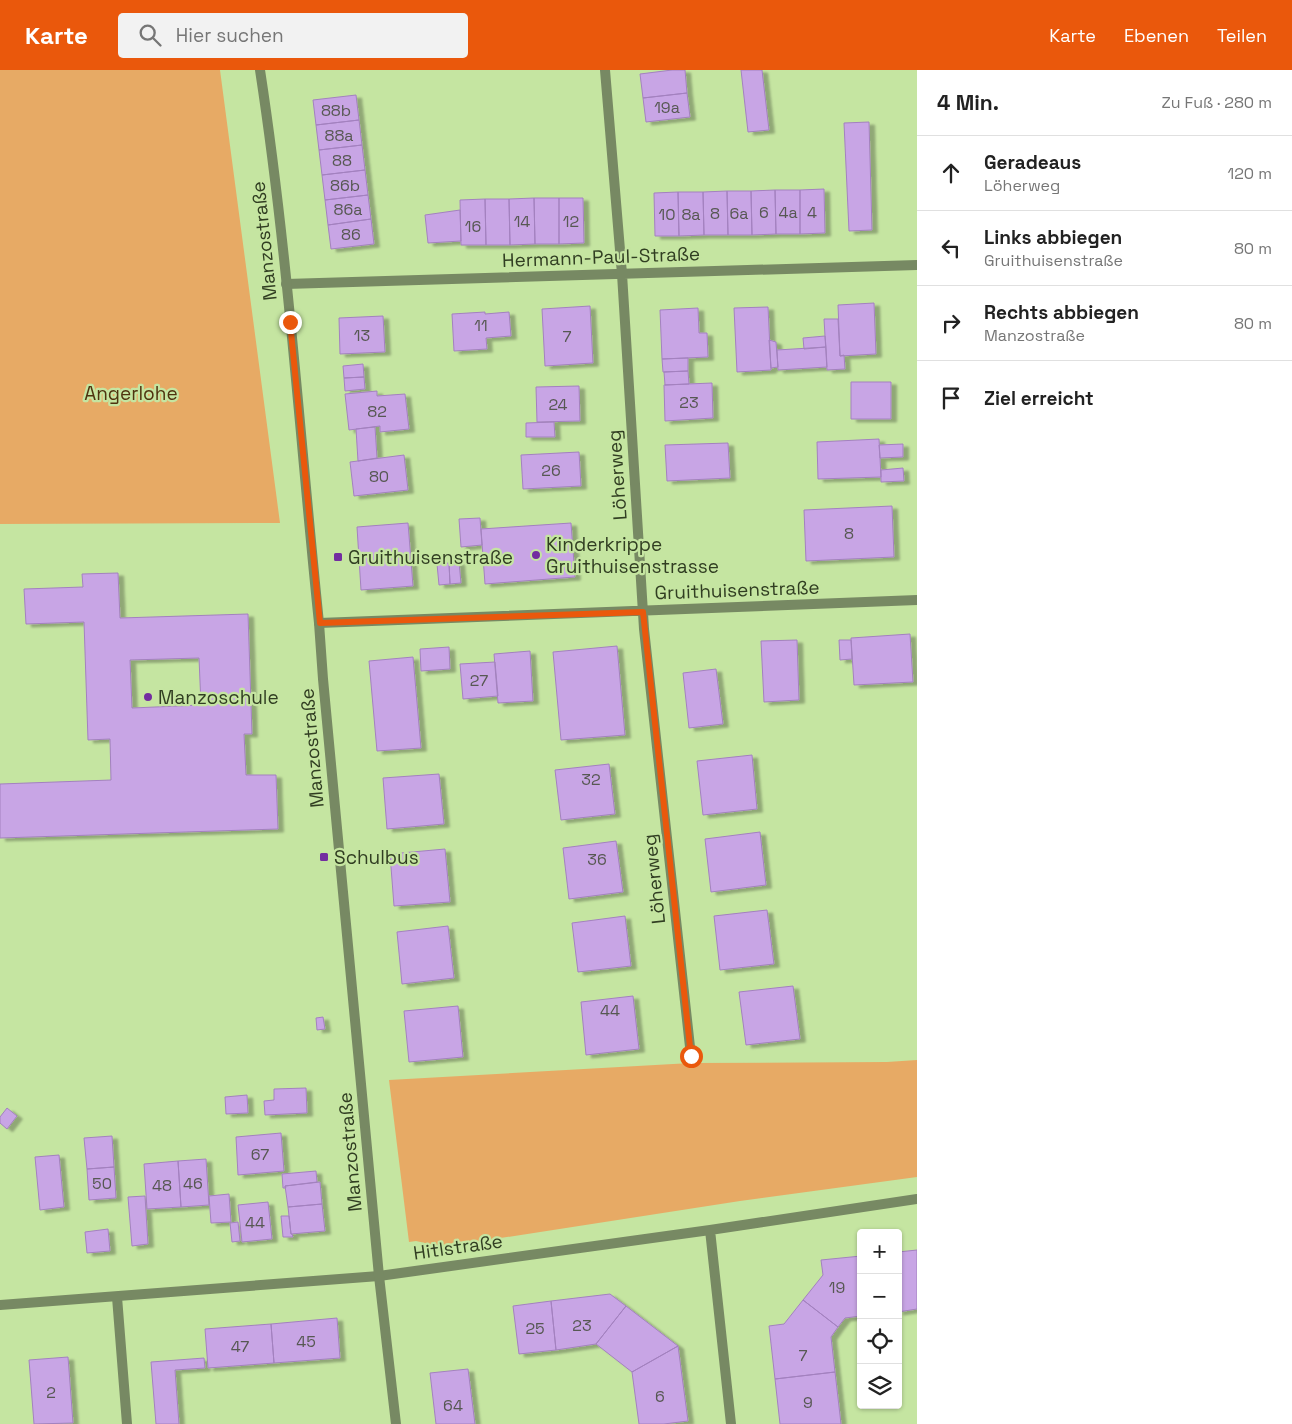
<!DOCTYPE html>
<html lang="de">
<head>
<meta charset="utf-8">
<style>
	:root { --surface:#fff; --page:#f2f2f2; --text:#222; --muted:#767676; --line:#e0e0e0; --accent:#ea580c }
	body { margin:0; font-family:"Space Grotesk",sans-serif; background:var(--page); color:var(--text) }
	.controls { position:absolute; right:15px; bottom:15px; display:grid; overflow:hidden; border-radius:5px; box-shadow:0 1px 4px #0004 }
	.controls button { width:45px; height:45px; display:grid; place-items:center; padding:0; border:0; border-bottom:1px solid var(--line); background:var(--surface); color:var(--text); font:25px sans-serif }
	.stop { position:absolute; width:15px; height:15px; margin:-11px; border:4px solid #ea580c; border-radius:50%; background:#fff }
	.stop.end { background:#ea580c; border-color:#fff; box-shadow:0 1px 5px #0008 }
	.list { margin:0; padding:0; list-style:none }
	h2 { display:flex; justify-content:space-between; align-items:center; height:65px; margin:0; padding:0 20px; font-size:21px }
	h2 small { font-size:16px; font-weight:400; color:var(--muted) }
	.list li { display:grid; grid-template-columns:32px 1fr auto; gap:15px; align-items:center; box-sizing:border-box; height:75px; padding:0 20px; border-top:1px solid var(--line) }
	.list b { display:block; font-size:19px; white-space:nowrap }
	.list p { margin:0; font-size:16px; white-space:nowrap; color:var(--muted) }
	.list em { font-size:16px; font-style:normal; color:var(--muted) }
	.icon { flex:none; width:28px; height:28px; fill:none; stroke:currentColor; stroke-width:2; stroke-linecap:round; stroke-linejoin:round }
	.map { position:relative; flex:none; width:917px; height:1354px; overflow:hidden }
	header { display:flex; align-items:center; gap:30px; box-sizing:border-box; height:70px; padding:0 25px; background:var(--accent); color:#fff }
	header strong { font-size:24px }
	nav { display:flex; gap:28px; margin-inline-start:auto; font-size:18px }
	.search { width:350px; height:45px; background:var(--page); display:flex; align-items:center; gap:12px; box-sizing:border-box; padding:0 18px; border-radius:5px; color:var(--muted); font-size:19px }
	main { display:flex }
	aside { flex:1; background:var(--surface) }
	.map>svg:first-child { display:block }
</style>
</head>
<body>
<header>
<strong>Karte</strong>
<div class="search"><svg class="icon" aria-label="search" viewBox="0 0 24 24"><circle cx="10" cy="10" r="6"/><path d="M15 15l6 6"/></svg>Hier suchen</div>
<nav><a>Karte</a><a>Ebenen</a><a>Teilen</a></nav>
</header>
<main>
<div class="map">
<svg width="917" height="1354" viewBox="0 0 917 1354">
	<defs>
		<filter id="shadow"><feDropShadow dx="5.5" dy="3" stdDeviation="1" flood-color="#0004"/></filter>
	</defs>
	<rect width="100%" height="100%" fill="#c5e5a1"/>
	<path fill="#e7aa65" d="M0 0H220L280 453 0 454Z
		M917 990V1107L740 1131 443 1177 416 1171 409 1172 389 1010 691 993 887 992Z"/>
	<path fill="#c8a5e5" stroke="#a381bf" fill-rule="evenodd" filter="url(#shadow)" d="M672 0H685L687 23 643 28 640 4Z
		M741 0H762L769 60 748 62Z
		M687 23 690 47 646 52 643 28Z
		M356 25 359 50 316 55 313 30Z
		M359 50 362 75 319 80 316 55Z
		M869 52 872 160 849 161 844 53Z
		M362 75 365 100 322 105 319 80Z
		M365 100 368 125 325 130 322 105Z
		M824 119 825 163 800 164V120Z
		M775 120H800V164H776Z
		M775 120 776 164 752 165 751 121Z
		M727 121 728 165H704L703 122Z
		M727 121H751L752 165H728Z
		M678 122H703L704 165 679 166Z
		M678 122 679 166H655L654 123Z
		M368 125 371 149 328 155 325 130Z
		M534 128H559V174H535Z
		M534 128 535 174 510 175 509 129Z
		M559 128H583L584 173 559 174Z
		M485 129 486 175H461L460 130Z
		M485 129H509L510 175H486Z
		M460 140 461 171 428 173 425 145Z
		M371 149 374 174 331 179 328 155Z
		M874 233 876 284 840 286 838 235Z
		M590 236 593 293 545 296 542 239Z
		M768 237 771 300 737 302 734 238Z
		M698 238 699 263H707L708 287 662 289 660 240Z
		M485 242V244L509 242 511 266 486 268 487 279 454 281 452 244Z
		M383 246 385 282 340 284 339 248Z
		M824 249H838L840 286 844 285 845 299 827 300Z
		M825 266 826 277 804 279 803 268Z
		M769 270 776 272 778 297 771 298Z
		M826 277 827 297 778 300 777 280Z
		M688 288V301L663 302 662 289Z
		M363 294 364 307 344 308 343 296Z
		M688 301 689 314 665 315 664 302Z
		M364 307 365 319 345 321 344 308Z
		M851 312H891V349H851Z
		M712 313 713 348 665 351 664 315Z
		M579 316 580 351 537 352 536 317Z
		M377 321V326L405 324 409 359 380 362V356L349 360 345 324Z
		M554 352 555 367H526V353Z
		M375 357 377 388 358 391 356 359Z
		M879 369 881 407 818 409 817 372Z
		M728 373 730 408 667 411 665 375Z
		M903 374V387L880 388 879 375Z
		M579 382 581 416 523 419 521 385Z
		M404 385 408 420 354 426 350 392Z
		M903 398 904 411 881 412V400Z
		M892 436 894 487 806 491 804 440Z
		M480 448 482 475 461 477 459 449Z
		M408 453 413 516 361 520 357 457Z
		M571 453 575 507 485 514 481 459Z
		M459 492 461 513 450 514 449 493Z
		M449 493 450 514 439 515 437 494Z
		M118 503 120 548 248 544 252 664H244L246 705H276L278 759 0 768V714L111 710 110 669 88 670 84 552 26 554 24 519 83 517 82 504ZM199 588 201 635 132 638 130 590Z
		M910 564 913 612 854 615 851 568Z
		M797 570 799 630 764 632 761 571Z
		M839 570H851L852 589 840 590Z
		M617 576 625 665 561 670 553 582Z
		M449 577 450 599 421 601 420 579Z
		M530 581 533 631 498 633 494 584Z
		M413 587 421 678 377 681 369 591Z
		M495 592 498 626 463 629 460 594Z
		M716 599 723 654 689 658 683 603Z
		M752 685 757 739 703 745 697 691Z
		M609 694 615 744 561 750 555 700Z
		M439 704 444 754 387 759 383 708Z
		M760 762 766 815 711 822 705 769Z
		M616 771 623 822 569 829 563 778Z
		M445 779 450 832 394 836 390 784Z
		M767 840 774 894 720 900 714 846Z
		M625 846 631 896 578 902 572 853Z
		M448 856 454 908 402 914 397 862Z
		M793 916 800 969 746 975 739 922Z
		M633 926 639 979 586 985 581 932Z
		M458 936 463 987 409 992 404 941Z
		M323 947 325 959 317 960 316 948Z
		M306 1018 307 1043 265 1045 264 1031 274 1030V1019Z
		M247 1025 248 1043 226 1044 225 1027Z
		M7 1038 17 1046 7 1059 0 1053V1047Z
		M281 1063 284 1101 238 1105 236 1067Z
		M112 1066 114 1097 87 1099 84 1068Z
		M59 1085 64 1137 40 1140 35 1087Z
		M206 1089 209 1135 181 1137 178 1091Z
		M178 1091 181 1137 147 1139 144 1094Z
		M114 1097 116 1128 89 1130 87 1099Z
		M316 1101 317 1112 285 1116 286 1118H283L282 1104Z
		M320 1112 322 1134 288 1137 285 1116Z
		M229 1124 231 1152 211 1153 209 1126Z
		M145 1126 148 1174 132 1176 128 1127Z
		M268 1132 272 1169 242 1172 238 1135Z
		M322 1134 325 1161 291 1164 288 1137Z
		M281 1146H289L291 1164H292L293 1167H283Z
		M238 1152 240 1171 232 1172 230 1153Z
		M108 1159 110 1181 87 1183 85 1162Z
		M917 1180V1239L898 1242V1182Z
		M861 1186V1246L845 1248 838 1257 803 1230 823 1205 821 1190Z
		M610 1224 626 1236 596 1274 556 1280 551 1231Z
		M803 1230 838 1257 831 1267 835 1302 775 1309 769 1256 784 1254Z
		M551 1231 556 1280 519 1284 513 1236Z
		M626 1236 678 1276 632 1302 596 1274Z
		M337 1248 340 1288 274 1293 271 1254Z
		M271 1254 274 1293 208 1298 205 1259Z
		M678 1276 688 1351 664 1354H639L632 1302Z
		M68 1287 73 1353 34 1354 29 1290Z
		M204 1288 205 1298 175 1300 179 1354H156L151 1292Z
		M468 1299 475 1354H436L430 1303Z
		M835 1302 841 1354H780L775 1309Z"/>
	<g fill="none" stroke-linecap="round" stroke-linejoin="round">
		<path stroke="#778963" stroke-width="10" d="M605 0 622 204 644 559 691 986
			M286 214 917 195
			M319 553 917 530
			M710 1160 731 1354
			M117 1227 127 1354
			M0 1235 379 1206 710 1160 917 1129"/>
		<path stroke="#778963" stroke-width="10" d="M260 0C288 183 300 369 319 553L323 609 379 1206 396 1354"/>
	</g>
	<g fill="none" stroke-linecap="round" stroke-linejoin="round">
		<path stroke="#ea580c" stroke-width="6" d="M290 252 320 553 643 542 691 986"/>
	</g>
	<g fill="#732da0" stroke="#c5e5a1" stroke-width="2">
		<circle cx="536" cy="485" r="5"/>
		<rect x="333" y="482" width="10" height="10" rx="2.5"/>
		<circle cx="148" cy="627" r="5"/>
		<rect x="319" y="782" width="10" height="10" rx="2.5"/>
	</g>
	<g text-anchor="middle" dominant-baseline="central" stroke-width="4.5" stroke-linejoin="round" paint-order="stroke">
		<g font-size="16" fill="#575853">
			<text x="667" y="37">19a</text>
			<text x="336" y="40">88b</text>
			<text x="339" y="65">88a</text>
			<text x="342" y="90">88</text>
			<text x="345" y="115">86b</text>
			<text x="348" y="139">86a</text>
			<text x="764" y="142">6</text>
			<text x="788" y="142">4a</text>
			<text x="812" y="142">4</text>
			<text x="715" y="143">8</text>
			<text x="739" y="143">6a</text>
			<text x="667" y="144">10</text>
			<text x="691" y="144">8a</text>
			<text x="522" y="151">14</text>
			<text x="571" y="151">12</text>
			<text x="473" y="156">16</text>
			<text x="351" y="164">86</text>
			<text x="481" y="255">11</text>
			<text x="362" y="265">13</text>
			<text x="567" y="266">7</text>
			<text x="689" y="332">23</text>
			<text x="558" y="334">24</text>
			<text x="377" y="341">82</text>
			<text x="551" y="400">26</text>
			<text x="379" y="406">80</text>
			<text x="849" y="463">8</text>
			<text x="479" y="610">27</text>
			<text x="591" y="709">32</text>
			<text x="597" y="789">36</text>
			<text x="610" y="940">44</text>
			<text x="260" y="1084">67</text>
			<text x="102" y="1113">50</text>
			<text x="193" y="1113">46</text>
			<text x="162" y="1115">48</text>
			<text x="255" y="1152">44</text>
			<text x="837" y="1217">19</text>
			<text x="582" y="1255">23</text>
			<text x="535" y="1258">25</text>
			<text x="306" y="1271">45</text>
			<text x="240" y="1276">47</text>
			<text x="803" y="1285">7</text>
			<text x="51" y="1322">2</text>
			<text x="660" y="1326">6</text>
			<text x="808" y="1332">9</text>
			<text x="453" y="1335">64</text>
		</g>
		<g font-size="19" fill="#313e22" stroke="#c5e5a1">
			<text transform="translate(264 171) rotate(-96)">Manzostraße</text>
			<text transform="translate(601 187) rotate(-2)">Hermann-Paul-Straße</text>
			<text transform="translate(617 405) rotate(-94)">Löherweg</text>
			<text transform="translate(737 520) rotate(-2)">Gruithuisenstraße</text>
			<text transform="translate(312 678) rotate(-95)">Manzostraße</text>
			<text transform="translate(654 809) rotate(-96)">Löherweg</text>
			<text transform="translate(350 1082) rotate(-95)">Manzostraße</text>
			<text transform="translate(458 1177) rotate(-8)">Hitlstraße</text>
		</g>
		<g font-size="19" fill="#4f330f" stroke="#c5e5a1">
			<text x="131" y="323">Angerlohe</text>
		</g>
		<g font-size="19" fill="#313e22" stroke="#c5e5a1" text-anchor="start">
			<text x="546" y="474">Kinderkrippe<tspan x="546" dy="22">Gruithuisenstrasse</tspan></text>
			<text x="348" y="487">Gruithuisenstraße</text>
			<text x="158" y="627">Manzoschule</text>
			<text x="334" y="787">Schulbus</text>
		</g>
	</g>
</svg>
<div class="controls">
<button>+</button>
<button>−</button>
<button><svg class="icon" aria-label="locate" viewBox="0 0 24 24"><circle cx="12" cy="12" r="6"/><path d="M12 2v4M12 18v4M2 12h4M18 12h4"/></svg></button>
<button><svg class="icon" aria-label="layers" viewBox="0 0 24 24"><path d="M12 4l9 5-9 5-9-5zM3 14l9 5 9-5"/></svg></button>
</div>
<div class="stop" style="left:691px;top:986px"></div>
<div class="stop end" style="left:290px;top:252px"></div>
</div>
<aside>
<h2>4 Min.<small>Zu Fuß · 280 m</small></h2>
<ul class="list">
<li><svg class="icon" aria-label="ahead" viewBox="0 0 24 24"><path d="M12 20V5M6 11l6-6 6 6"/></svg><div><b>Geradeaus</b><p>Löherweg</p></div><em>120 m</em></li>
<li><svg class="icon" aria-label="left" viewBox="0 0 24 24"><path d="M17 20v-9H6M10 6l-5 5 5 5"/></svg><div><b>Links abbiegen</b><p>Gruithuisenstraße</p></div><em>80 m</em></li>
<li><svg class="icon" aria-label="right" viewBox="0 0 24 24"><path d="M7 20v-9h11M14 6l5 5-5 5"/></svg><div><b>Rechts abbiegen</b><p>Manzostraße</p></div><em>80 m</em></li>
<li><svg class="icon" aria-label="arrive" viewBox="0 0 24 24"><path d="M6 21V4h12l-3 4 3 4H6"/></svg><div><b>Ziel erreicht</b></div></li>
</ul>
</aside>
</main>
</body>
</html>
